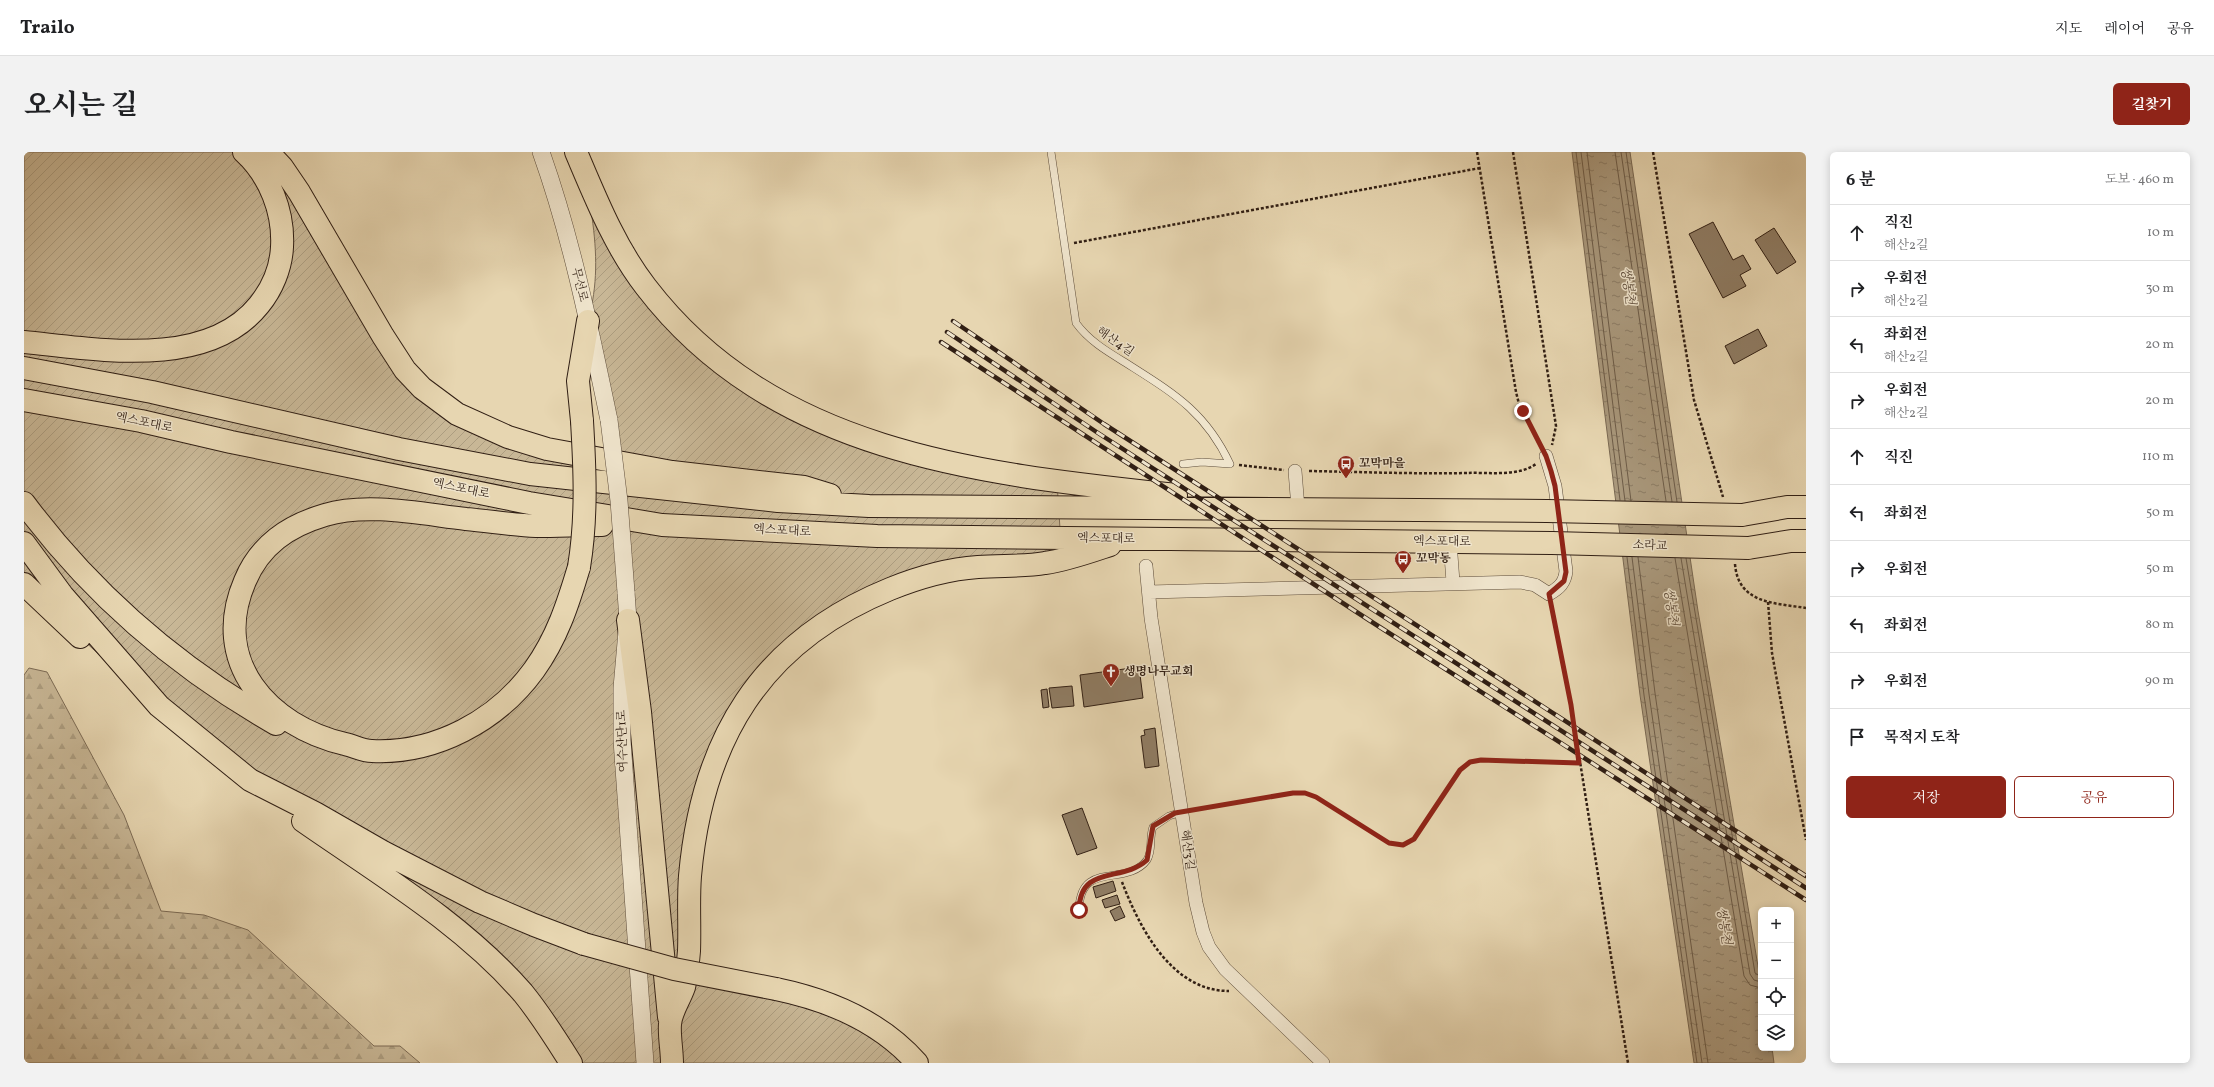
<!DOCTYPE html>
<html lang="ko">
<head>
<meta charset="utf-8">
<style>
	:root { --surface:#fff; --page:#f2f2f2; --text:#202124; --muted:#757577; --line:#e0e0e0; --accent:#8f2418 }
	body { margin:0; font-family:Vollkorn,"Noto Serif KR",serif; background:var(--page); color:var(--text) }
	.controls { position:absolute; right:12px; bottom:12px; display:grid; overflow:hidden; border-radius:6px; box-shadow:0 2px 10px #0003 }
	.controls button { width:36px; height:36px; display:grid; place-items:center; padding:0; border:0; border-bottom:1px solid var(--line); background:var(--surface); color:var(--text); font:20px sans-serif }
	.stop { position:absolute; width:12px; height:12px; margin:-9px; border:3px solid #8f2418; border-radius:50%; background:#fff }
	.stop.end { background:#8f2418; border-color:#fff; box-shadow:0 1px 4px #0008 }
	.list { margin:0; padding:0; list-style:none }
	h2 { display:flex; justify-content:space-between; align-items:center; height:52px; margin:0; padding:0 16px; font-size:17px }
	h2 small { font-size:13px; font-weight:400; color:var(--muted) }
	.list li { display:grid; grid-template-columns:26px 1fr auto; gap:12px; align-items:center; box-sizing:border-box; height:56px; padding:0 16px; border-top:1px solid var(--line) }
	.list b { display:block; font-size:15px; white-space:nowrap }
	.list p { margin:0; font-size:13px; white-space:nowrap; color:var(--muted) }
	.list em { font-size:13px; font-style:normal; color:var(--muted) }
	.actions { display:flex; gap:8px; padding:12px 16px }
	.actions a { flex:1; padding:9px 0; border:1px solid var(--accent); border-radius:6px; text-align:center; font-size:14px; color:var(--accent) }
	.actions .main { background:var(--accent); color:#fff }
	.icon { flex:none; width:22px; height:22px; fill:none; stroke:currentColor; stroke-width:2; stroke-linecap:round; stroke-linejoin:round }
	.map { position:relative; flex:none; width:1782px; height:911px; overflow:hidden; border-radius:6px }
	header { display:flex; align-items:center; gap:24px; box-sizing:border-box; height:56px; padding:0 20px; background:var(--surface); border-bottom:1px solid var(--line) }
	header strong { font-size:19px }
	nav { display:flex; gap:22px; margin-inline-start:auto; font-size:14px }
	.intro { display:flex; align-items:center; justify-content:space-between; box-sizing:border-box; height:96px; padding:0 24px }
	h1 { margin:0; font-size:28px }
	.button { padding:10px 18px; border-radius:6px; background:var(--accent); color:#fff; font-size:14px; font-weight:700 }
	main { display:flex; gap:24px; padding:0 24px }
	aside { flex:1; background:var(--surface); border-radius:6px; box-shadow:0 2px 10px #0003 }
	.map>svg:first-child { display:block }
</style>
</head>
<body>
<header>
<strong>Trailo</strong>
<nav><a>지도</a><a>레이어</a><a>공유</a></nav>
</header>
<div class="intro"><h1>오시는 길</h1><a class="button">길찾기</a></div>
<main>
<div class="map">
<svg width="1782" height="911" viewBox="0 0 1782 911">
	<defs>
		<pattern id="forest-firs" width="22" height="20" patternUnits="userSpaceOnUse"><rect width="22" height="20" fill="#c8b796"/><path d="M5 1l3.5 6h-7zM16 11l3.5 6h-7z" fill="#ac9d80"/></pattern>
		<pattern id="garden-furrows" width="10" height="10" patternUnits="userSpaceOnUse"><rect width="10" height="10" fill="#c8b796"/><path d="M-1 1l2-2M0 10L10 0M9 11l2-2" fill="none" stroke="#ac9d80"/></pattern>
		<pattern id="water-ripples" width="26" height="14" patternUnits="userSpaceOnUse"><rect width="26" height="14" fill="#a9987c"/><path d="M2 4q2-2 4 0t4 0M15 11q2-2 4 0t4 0" fill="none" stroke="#8a7b64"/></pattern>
	</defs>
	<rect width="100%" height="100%" fill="#e7d6b1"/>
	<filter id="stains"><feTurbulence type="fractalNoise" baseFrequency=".005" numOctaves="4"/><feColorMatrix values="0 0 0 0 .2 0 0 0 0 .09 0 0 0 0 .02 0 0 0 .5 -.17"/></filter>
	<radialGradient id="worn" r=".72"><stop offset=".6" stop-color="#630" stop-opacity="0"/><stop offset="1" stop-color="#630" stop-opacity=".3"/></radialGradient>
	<path fill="url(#forest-firs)" stroke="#7c6b55" d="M5 516 23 520 100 663 137 759 180 763 224 778 350 894H376L396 911H0V523Z"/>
	<path fill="url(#garden-furrows)" stroke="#7c6b55" d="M0 0H244L359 184 433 262 590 307 564 169C574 133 573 101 568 65L573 63 638 154 782 263 1033 330 1038 408 953 415 791 478 693 602 663 817 770 841 893 911H547L529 882 387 745 263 658 104 530 0 432Z"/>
	<path fill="url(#water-ripples)" stroke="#796852" d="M1548 0H1606L1674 459 1737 832V896H1748L1750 911H1670L1616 543Z"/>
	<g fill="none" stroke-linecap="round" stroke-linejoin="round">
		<path stroke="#6d5c48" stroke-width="1" d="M1552 0 1596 348
			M1557 0 1601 349
			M1563 0 1607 349
			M1591 0 1642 349
			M1597 0 1648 350
			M1602 0 1653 350
			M1603 405 1620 543 1673 911
			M1608 405 1625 542 1678 911
			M1614 405 1631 541 1684 911
			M1651 406 1720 824 1726 833 1737 836
			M1657 406 1726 822 1730 828 1737 830
			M1662 406 1731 821 1737 825"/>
	</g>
	<path fill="#907e66" stroke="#311f14" d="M1689 70 1709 108 1719 103 1727 117 1716 123 1722 134 1699 146 1665 82Z
		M1750 76 1772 110 1753 122 1731 88Z
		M1734 177 1743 194 1710 212 1701 194Z
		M1115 515 1119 546 1060 555 1056 523Z
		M1048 534 1050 554 1028 556 1025 536Z
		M1023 537 1025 555 1019 556 1017 538Z
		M1131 576 1135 614 1121 616 1117 584 1121 583 1120 578Z
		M1058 656 1073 696 1053 703 1038 663Z
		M1089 729 1092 739 1072 746 1069 735Z
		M1093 743 1096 752 1081 756 1078 748Z
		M1096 754 1101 765 1091 769 1086 759Z"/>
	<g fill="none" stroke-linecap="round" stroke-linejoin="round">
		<defs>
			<path id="service" d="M1027 0 1052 171C1065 189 1084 200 1102 211 1149 241 1181 259 1206 312L1178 310 1159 312
				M1055 758C1056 707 1102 736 1123 708 1129 699 1125 685 1129 675L1145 664 1158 660"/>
			<path id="minor" d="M1271 319 1274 356
				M1426 390 1429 430
				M1122 414 1127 466 1172 751 1179 780 1185 795 1201 817 1299 911
				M1125 440 1496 430 1511 433 1525 442C1535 436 1541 431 1542 419L1531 334 1522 304"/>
			<path id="tertiary" d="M517 0C548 87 566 178 585 268
				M602 440 604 468 598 536V588L621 911"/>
			<path id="trunk" d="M244 0 258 15 275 40 359 184 381 218 398 236 433 262 484 285 523 297 648 320 780 335 806 343
				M552 0C572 47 591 95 622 135 750 302 958 322 1152 343
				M0 190C72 197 183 218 235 153 248 137 257 116 258 95 260 60 246 24 220 0
				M0 216 128 240 375 297 506 322 754 349 845 354 1523 359
				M0 248 117 269 207 290 505 351 638 373 853 384 1528 391
				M558 269 554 229 564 169
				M0 351C67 441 154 516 252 572
				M1718 363 1763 355H1782
				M0 391 39 444 135 554 226 628 291 661 359 700 456 750 510 773 560 792
				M1724 396 1767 389H1782
				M555 415C544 452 533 486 510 518 473 569 411 602 348 599 339 599 330 594 321 592 244 574 186 510 221 429 236 393 264 374 301 363 343 350 398 362 442 367 465 369 489 373 512 374 534 374 556 373 578 373
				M0 432 56 485
				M604 468 616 560 645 865
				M279 669C355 722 438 771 499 841 517 863 532 887 547 911
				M752 837C805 848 856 869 893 911
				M648 911C648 898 645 884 646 872 647 859 656 847 660 835 663 823 664 811 665 799 666 774 664 749 666 724 678 588 736 490 866 437 893 426 925 417 954 415 976 413 999 415 1021 411 1043 408 1065 400 1086 393"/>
		</defs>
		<use href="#service" stroke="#5e4d3b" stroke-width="8"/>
		<use href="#minor" stroke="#5e4d3b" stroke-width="14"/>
		<use href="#tertiary" stroke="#5e4d3b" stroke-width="18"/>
		<use href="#trunk" stroke="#311f14" stroke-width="24"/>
		<path stroke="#311f14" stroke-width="2.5" stroke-dasharray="3 2" stroke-linecap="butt" d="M1453 0 1492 240 1495 252 1516 293
			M1489 0 1532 274 1528 293
			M1629 0 1670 248 1699 345
			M1050 91 1456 16
			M1215 313 1260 318
			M1285 319C1338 320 1390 322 1443 321 1464 320 1494 325 1512 312
			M1711 412C1714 452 1751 451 1782 456
			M1744 450 1748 501 1782 688
			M1528 454 1547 553 1604 911
			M1170 658 1269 641H1281L1292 645 1365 691 1379 693 1390 687 1436 618 1446 610 1457 608 1555 611
			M1098 730C1116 777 1148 839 1205 839"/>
		<use href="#service" stroke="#efe4cc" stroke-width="7"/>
		<use href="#minor" stroke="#efe4cc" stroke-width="13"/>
		<use href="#tertiary" stroke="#efe4cc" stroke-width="17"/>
		<use href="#trunk" stroke="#e7d6b1" stroke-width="22"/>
		<defs>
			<path id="rail" d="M929 169 1080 272 1782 724
				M923 180 1074 281 1782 736
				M917 190 1351 472 1782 748"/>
		</defs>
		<use href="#rail" stroke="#311f14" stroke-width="4.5"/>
		<use href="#rail" stroke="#efe4cc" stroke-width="3" stroke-dasharray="9" stroke-linecap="butt"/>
		<defs>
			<path id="tertiary-bridge" d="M585 268 595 349 602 440"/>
			<path id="trunk-bridge" d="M1523 359 1718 363
				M1528 391 1724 396
				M555 415C563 366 561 319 558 269
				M560 792 650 817 752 837"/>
		</defs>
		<use href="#tertiary-bridge" stroke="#5e4d3b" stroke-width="18" stroke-linecap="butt"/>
		<use href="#trunk-bridge" stroke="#311f14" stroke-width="24" stroke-linecap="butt"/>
		<use href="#tertiary-bridge" stroke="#efe4cc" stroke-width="17"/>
		<use href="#trunk-bridge" stroke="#e7d6b1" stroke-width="22"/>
	</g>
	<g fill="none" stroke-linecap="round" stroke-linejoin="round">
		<path stroke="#8f2418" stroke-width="5" d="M1055 758C1056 712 1098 731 1123 708L1129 674 1151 661 1269 641H1281L1292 645 1365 691 1379 693 1390 687 1436 618 1446 610 1457 608 1555 611 1547 553 1525 442 1540 429 1542 420 1531 334 1527 319 1522 304 1499 259"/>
	</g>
	<defs>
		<symbol id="bus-pin" viewBox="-11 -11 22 30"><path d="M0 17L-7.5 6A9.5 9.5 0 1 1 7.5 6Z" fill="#8f2418" stroke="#efe4cc"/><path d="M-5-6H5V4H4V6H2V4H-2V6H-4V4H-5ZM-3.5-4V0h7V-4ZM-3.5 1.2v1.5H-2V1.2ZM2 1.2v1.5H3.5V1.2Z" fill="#fff"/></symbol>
		<symbol id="church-pin" viewBox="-11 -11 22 30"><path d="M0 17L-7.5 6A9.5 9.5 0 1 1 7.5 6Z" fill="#8f2418" stroke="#efe4cc"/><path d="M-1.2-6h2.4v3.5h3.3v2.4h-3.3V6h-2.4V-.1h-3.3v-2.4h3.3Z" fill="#fff"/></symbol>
	</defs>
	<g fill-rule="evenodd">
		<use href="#bus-pin" x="1312" y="302" width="20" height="27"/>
		<use href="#bus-pin" x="1369" y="397" width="20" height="27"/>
		<use href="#church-pin" x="1077" y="510" width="20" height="27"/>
	</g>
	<g text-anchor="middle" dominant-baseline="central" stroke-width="3" stroke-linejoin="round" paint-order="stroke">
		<g font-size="12" fill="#311f14" stroke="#efe4cc">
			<text transform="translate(555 133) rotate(76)">무선로</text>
			<text transform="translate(1091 190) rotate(35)">해산4길</text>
			<text transform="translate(120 271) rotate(12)">엑스포대로</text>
			<text transform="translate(437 337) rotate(12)">엑스포대로</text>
			<text transform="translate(758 379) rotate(3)">엑스포대로</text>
			<text transform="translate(1082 387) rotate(1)">엑스포대로</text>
			<text transform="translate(1418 390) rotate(1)">엑스포대로</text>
			<text transform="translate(1626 394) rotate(2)">소라교</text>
			<text transform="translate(599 589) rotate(-92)">여수산단1로</text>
			<text transform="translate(1163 698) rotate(82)">해산3길</text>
		</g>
		<g font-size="12" font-weight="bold" fill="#311f14" stroke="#efe4cc" text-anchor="start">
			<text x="1335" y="312">꼬막마을</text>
			<text x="1392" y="407">꼬막동</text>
			<text x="1100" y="520">생명나무교회</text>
		</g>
		<g font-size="13" font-style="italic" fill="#5b4938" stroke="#efe4cc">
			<text transform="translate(1603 134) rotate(82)">쌍봉천</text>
			<text transform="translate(1646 455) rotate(82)">쌍봉천</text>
			<text transform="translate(1699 774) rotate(81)">쌍봉천</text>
		</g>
	</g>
	<rect width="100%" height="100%" filter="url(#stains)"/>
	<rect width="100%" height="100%" fill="url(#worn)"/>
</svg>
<div class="controls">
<button>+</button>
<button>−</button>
<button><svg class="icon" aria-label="locate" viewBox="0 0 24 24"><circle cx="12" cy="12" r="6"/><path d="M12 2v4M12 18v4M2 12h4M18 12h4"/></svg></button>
<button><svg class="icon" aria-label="layers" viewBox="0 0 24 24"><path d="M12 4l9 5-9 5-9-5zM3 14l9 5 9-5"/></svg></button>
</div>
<div class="stop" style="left:1055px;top:758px"></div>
<div class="stop end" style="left:1499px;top:259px"></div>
</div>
<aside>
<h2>6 분<small>도보 · 460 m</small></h2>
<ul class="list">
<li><svg class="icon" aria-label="ahead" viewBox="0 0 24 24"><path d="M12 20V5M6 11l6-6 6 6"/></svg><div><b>직진</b><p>해산2길</p></div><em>10 m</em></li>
<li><svg class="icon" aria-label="right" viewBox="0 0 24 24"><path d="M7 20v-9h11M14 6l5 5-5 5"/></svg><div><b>우회전</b><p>해산2길</p></div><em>30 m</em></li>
<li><svg class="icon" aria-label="left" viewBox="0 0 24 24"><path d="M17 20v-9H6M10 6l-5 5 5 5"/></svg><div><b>좌회전</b><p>해산2길</p></div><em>20 m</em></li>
<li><svg class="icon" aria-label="right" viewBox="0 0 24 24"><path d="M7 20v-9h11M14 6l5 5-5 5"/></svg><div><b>우회전</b><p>해산2길</p></div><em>20 m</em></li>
<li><svg class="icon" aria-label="ahead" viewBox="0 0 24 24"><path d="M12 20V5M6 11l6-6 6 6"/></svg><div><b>직진</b></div><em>110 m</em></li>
<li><svg class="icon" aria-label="left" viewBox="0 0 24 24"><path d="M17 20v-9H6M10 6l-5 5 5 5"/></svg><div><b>좌회전</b></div><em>50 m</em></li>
<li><svg class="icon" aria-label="right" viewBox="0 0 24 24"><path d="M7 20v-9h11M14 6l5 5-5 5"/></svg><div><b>우회전</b></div><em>50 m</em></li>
<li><svg class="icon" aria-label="left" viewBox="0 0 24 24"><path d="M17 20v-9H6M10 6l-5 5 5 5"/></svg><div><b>좌회전</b></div><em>80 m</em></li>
<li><svg class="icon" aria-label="right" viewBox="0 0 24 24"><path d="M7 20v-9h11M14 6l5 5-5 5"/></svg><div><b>우회전</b></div><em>90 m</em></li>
<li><svg class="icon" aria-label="arrive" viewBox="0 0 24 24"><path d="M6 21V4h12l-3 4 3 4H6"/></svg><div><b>목적지 도착</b></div></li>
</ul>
<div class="actions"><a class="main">저장</a><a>공유</a></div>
</aside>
</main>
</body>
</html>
